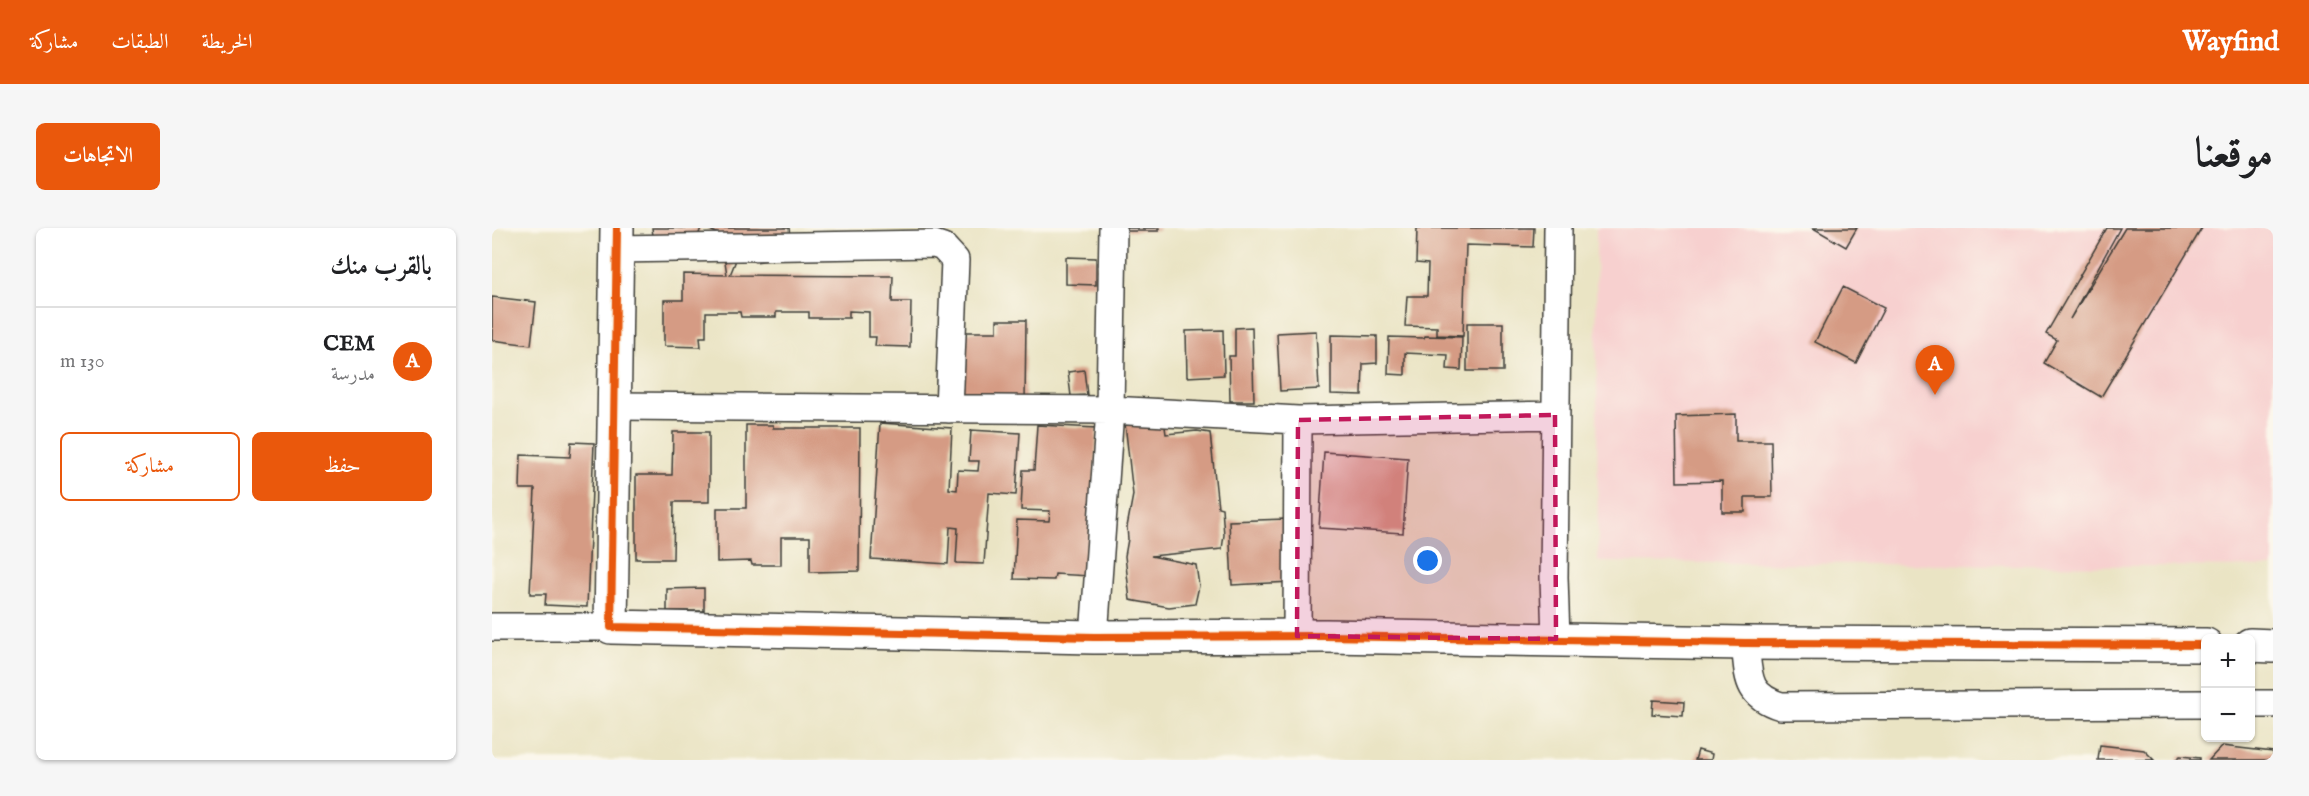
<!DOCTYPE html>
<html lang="ar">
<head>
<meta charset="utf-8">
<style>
	:root { --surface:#fff; --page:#f6f6f6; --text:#202124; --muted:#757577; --line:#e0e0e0; --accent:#ea580c }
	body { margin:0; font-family:"IM FELL English",Amiri,serif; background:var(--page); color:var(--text); direction:rtl }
	.controls { position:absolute; right:18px; bottom:18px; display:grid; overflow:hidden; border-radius:9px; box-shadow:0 2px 4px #0004 }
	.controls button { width:54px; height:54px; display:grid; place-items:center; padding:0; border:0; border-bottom:2px solid var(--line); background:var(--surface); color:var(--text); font:30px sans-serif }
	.you { position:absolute; left:936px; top:333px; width:21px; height:21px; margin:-15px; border:4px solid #fff; border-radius:50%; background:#1a73e8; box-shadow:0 0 0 9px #1a73e833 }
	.badge { display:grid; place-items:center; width:39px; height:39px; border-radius:50%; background:var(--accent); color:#fff; font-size:20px; font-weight:700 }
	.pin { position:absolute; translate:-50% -50px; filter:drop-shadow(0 2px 3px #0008) }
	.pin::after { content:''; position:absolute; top:32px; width:21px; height:18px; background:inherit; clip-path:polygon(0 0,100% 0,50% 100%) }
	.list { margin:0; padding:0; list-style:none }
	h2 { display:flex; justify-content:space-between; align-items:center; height:78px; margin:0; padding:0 24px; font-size:26px }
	h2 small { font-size:20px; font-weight:400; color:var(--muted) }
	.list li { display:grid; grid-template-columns:39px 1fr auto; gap:18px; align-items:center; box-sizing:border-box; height:108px; padding:0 24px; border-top:2px solid var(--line) }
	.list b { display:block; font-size:22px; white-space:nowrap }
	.list p { margin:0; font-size:20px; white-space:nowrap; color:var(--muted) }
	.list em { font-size:20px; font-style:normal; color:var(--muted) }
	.actions { display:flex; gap:12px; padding:18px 24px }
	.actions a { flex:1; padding:14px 0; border:2px solid var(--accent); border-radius:9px; text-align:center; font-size:21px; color:var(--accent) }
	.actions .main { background:var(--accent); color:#fff }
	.map { position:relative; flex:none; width:1781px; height:532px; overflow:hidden; direction:ltr; border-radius:9px }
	header { display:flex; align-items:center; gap:36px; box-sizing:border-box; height:84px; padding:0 30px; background:var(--accent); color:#fff }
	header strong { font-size:28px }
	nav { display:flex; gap:33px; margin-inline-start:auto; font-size:21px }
	.intro { display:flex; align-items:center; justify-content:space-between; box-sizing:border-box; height:144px; padding:0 36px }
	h1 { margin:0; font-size:42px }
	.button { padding:15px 27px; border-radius:9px; background:var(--accent); color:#fff; font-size:21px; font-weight:700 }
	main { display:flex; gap:36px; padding:0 36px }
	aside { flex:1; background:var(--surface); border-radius:9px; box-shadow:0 2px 4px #0004 }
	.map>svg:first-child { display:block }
</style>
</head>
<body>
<header>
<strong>Wayfind</strong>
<nav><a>الخريطة</a><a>الطبقات</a><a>مشاركة</a></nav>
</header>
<div class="intro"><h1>موقعنا</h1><a class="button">الاتجاهات</a></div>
<main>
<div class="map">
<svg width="1781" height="532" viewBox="0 0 1781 532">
	<rect width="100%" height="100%" fill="#fbf7ec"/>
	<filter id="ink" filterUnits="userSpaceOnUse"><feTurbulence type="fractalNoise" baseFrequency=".0167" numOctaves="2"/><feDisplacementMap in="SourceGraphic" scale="12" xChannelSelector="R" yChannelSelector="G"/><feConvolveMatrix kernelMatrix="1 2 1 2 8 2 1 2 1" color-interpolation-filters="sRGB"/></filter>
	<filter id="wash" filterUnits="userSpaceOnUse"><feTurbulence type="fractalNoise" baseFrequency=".008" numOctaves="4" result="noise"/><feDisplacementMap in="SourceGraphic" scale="24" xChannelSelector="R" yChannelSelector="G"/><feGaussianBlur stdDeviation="1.35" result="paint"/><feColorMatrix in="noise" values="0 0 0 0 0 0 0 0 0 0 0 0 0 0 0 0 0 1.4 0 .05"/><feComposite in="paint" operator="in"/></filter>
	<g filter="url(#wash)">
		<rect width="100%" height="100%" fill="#eae4c4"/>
		<path fill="#f7d0cf" d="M1104 0H1781V339L1106 334Z"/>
		<g id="blocks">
			<path fill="#d59b84" d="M160 0H209L201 21 162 15Z
				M214 0H297L301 29 263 34 246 27 238 47 401 48 400 74H419L418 119 383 118 384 109H377V84L357 83V90H317V84H284V89H249L248 84H214V109H208L209 119 172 118V72H191V46L235 47 229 7Z
				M635 0H667V3H635Z
				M925 0H1042L1041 19 974 17 971 108 945 107V99L913 98 915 68H935L936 36 924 35Z
				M1321 0H1365L1354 19Z
				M1615 0H1628L1578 91 1633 0H1710L1609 169 1552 135 1565 112 1554 106Z
				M574 29 604 30V57L574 56Z
				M1351 59 1392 80 1364 135 1323 114Z
				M0 69 44 74 39 117 0 112Z
				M505 92H534L533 175H468V104H505Z
				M975 95H1011V143H975Z
				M760 99 762 173H738L737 128H743V100Z
				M731 102 732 147 695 149 694 103Z
				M824 103 827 161 788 163 785 105Z
				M839 107 885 108V135L871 136 870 167 839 166Z
				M933 108 970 109 969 142 955 141 956 127 913 125V147L896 146 897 109 932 110Z
				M592 142 595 167 579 168 576 144Z
				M1244 186V213H1279L1280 269H1253V284H1230V253L1185 254 1184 188Z
				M644 193 673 199 674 206 705 203 718 205 726 279 730 280 732 307 730 321 659 328 704 337 707 358 703 376 677 379 638 372 633 328 636 311 635 299 641 267 633 195Z
				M388 195 460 200 457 261 465 262 466 242 486 243 487 233H477L479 202 528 205 524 267 497 265 492 336 464 335 466 300 458 299 456 336 379 331Z
				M254 197H281V200H368L367 343 318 344V309H289V337H260L259 333 225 334V280H254Z
				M545 197 605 200 598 348 563 346 562 352 522 351 525 292 557 293 558 283 529 282 531 242H542Z
				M181 204H217V274H182L181 331H144V247H180Z
				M79 214 102 215 95 379 53 377 54 366H38L43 261H28L29 227 78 229Z
				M832 224 916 230 911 305 827 300Z
				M795 291 798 354 740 357 737 293Z
				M212 360V383H175V361Z
				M1161 472 1192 474 1191 488 1160 486Z
				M1608 517 1652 522 1662 532H1606Z
				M1730 518 1781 524V532H1717Z
				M1206 522 1220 526 1219 532H1203Z
				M1688 528 1708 530V532H1684Z"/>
		</g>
	</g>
	<g filter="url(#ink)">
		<use href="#blocks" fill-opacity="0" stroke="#3b3a35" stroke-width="1.5"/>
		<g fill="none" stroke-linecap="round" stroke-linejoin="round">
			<defs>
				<path id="minor" d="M124 21 442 16 451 19 463 32 457 181
					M122 178 618 182 806 192 1063 187
					M0 399H119
					M805 408 806 192
					M602 409 618 182 621 0
					M1064 411 1062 349 1066 0
					M1253 415C1257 447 1253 467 1289 478L1714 476
					M1758 476H1781"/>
				<path id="tertiary" d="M125 0 119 399 602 409 834 408 1253 415 1714 417
					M1758 417 1781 418"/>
			</defs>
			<use href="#minor" stroke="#3b3a35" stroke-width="30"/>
			<use href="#tertiary" stroke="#3b3a35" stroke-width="36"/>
			<use href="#minor" stroke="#fff" stroke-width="27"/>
			<use href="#tertiary" stroke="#fff" stroke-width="33"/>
			<defs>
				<path id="cycleway" d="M125 0 119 399 602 409 834 408 1253 415 1714 417"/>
			</defs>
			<use href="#cycleway" stroke="#fbf7ec" stroke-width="11"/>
			<use href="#cycleway" stroke="#e8590c" stroke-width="8"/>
		</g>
	</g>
	<path fill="#c2185b" fill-opacity="0.2" stroke="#c2185b" stroke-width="4.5" stroke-dasharray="12 8" stroke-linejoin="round" d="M1063 187 1064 411 805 408 806 192Z"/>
</svg>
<div class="controls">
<button>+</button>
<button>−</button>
</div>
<div class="you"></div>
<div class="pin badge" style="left:1443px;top:167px">A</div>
</div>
<aside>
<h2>بالقرب منك<small></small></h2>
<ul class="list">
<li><span class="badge">A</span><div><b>CEM</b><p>مدرسة</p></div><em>130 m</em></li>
</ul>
<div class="actions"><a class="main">حفظ</a><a>مشاركة</a></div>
</aside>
</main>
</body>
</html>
